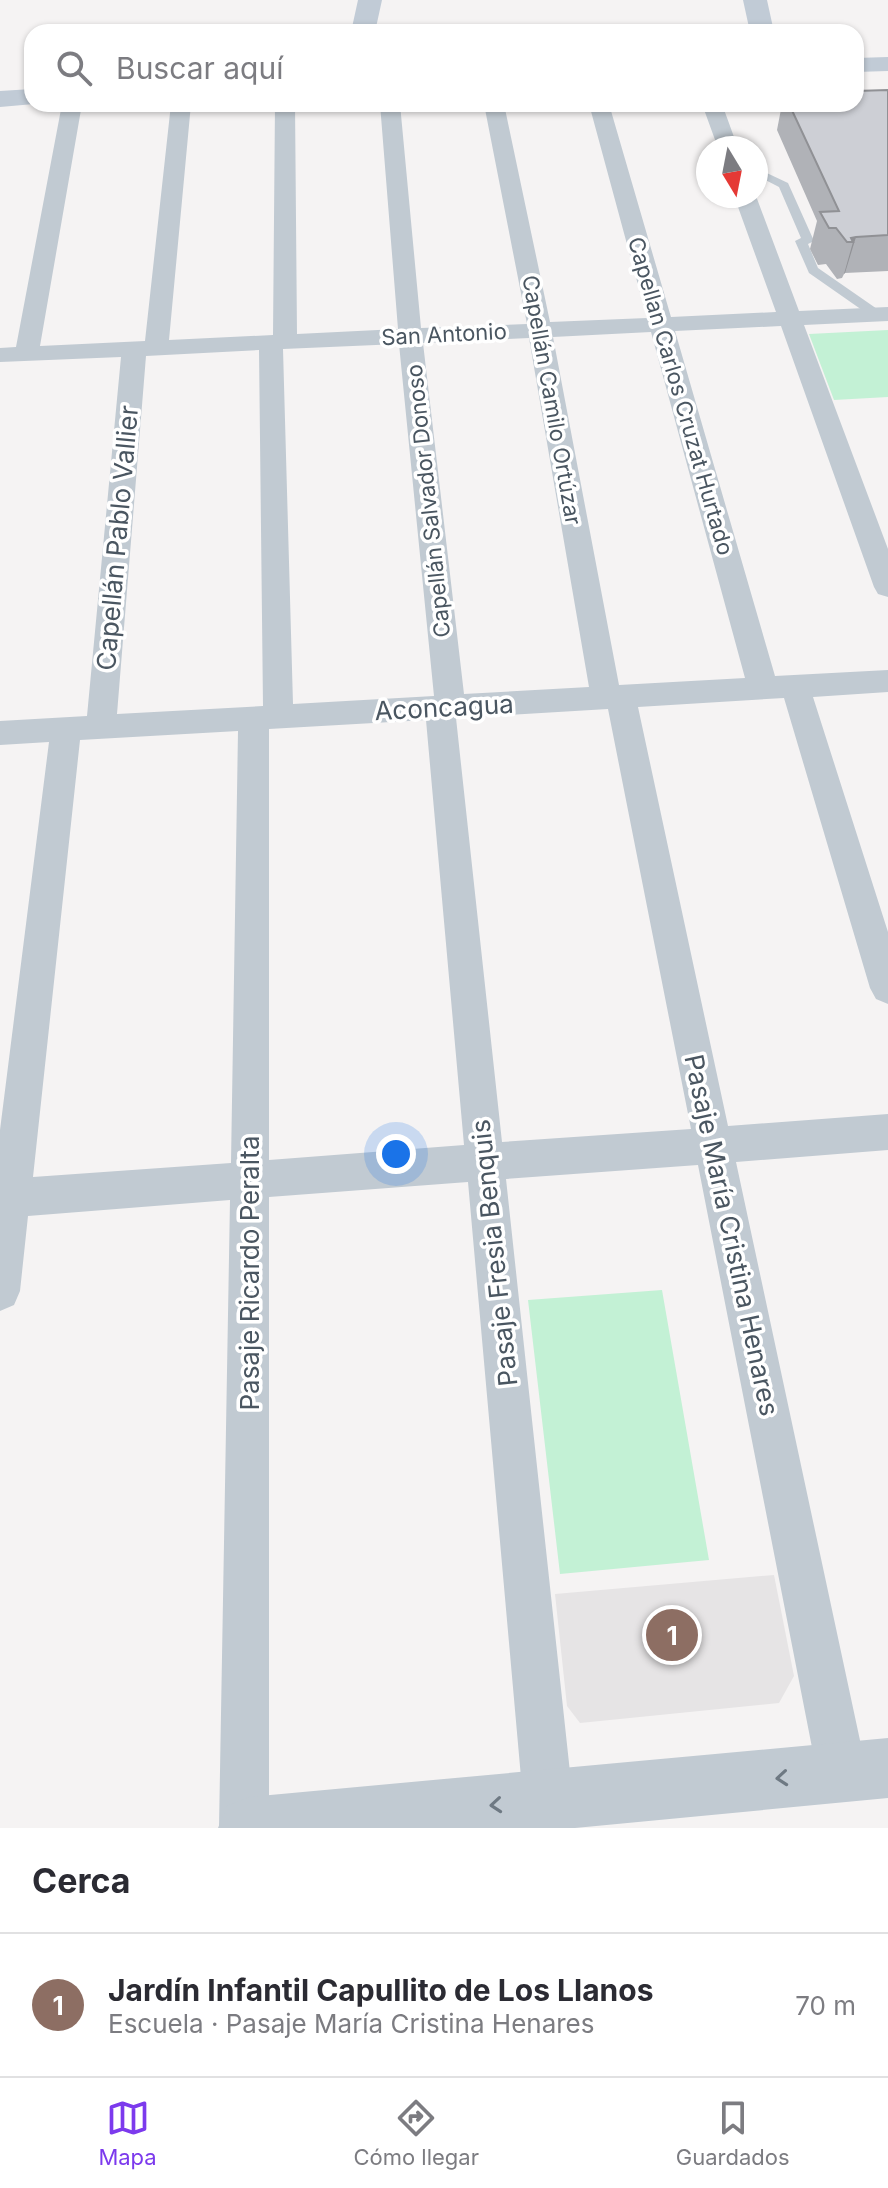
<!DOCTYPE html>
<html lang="es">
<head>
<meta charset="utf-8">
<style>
	:root { --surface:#fff; --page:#f7f7f7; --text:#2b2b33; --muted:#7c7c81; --line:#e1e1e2; --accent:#7c3aed }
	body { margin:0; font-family:Inter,sans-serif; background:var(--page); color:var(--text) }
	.compass { position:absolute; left:696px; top:136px; width:72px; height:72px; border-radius:50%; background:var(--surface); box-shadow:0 2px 6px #0004; rotate:170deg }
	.you { position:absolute; left:396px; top:1154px; width:28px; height:28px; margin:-20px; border:6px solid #fff; border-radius:50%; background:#1a73e8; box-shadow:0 0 0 12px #1a73e833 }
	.badge { display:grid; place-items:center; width:52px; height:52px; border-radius:50%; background:var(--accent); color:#fff; font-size:26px; font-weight:700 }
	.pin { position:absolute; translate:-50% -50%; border:4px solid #fff; box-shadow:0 2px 8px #0006 }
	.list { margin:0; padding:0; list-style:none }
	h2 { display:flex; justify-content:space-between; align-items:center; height:104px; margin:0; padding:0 32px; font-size:34px }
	h2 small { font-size:26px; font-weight:400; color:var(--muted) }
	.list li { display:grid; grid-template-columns:52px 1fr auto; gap:24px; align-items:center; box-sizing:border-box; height:144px; padding:0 32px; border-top:2px solid var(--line) }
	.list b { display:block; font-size:30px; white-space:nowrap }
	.list p { margin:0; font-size:26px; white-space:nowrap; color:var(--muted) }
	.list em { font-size:26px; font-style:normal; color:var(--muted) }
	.icon { flex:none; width:44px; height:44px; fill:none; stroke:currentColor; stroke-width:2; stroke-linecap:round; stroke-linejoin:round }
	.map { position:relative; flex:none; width:888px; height:1828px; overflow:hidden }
	.search { position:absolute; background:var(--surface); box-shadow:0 2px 6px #0004; left:24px; right:24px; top:24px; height:88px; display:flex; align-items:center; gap:20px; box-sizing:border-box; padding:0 28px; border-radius:24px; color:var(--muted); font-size:30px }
	.sheet { height:248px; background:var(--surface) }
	nav { display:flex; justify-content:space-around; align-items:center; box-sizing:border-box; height:112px; border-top:2px solid var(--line); background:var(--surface); font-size:22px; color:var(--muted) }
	nav a { display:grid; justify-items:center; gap:4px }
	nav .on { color:var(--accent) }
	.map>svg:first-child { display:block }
</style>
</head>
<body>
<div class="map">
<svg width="888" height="1828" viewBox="0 0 888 1828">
	<rect width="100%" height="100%" fill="#f5f3f3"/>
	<path fill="#e6e4e5" d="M774 1575 794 1676 779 1703 580 1723 567 1706 555 1594Z"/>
	<path fill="#c3f1d5" d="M888 330V397L834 400 809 334Z
		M662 1290 709 1560 560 1574 528 1300Z"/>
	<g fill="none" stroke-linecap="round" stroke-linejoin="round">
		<path fill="#c1cad2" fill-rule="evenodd" d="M856 80 861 83 862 89 856 90Z
			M756 168 788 183 814 241 808 244 818 268 880 311V317H872L809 273 795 241 801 238 779 187 756 175Z"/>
		<path fill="#c1cad2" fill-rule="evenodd" d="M62 104H82L40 346 145 341 171 104H191L169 340 273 335 275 104H295L297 334 398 329 380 104H400L421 328 527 324 484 104H504L550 322 647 318 589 104H609L671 317 776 312 734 196H756L799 311 888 307V321L804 325 888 549V597L878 594 874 587 781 326 675 331 775 676 888 670V692L813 697 888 932V1004L876 999 870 988 784 698 638 707 728 1126 888 1114V1150L736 1162 867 1773 859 1790 842 1798 825 1790 817 1773 698 1165 506 1179 573 1800 566 1818 548 1825 530 1818 523 1800 468 1182 269 1197V1828H219L230 1200 28 1216 20 1291 14 1305 0 1311V1130L49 742 0 745V721L87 716 121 357 0 362V348L16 347ZM651 332 745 678 619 685 553 337ZM529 338 589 687 464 694 423 343ZM399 344 434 696 293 704 283 349ZM259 350 263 706 117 714 146 356ZM608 709 691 1129 502 1142 456 718ZM426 720 464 1145 269 1160V729ZM238 731 231 1163 33 1177 80 740Z
			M702 104H722L738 148H718Z"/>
		<path fill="#c1cad2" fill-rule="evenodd" d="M888 1738V1798L575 1828H218L227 1806 249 1797Z"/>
		<path fill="#c1cbd6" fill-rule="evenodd" d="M358 0H382L375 32H351Z
			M743 0H767L774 32H750Z
			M888 57V71L856 72V58Z
			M32 89V104H34L0 107V91Z"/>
	</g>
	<path fill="#b0b2b7" d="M888 90V271L845 273 844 274 842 278 837 279 826 264 818 265 810 249 817 221 777 130 782 104H856Z"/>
	<path fill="#909195" d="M856 237 845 273 844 274 853 242 851 238Z"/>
	<path fill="#cdcfd5" stroke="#909195" stroke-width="2" d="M888 90V235L856 237 851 238 853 242H847L836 228H829L820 212 839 211 789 104H856V91Z"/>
	<defs><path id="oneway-chevron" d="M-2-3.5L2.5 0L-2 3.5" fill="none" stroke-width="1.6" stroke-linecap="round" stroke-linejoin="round" transform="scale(2)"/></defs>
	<g stroke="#6e7983">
		<use href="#oneway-chevron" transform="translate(782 1778) rotate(175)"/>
		<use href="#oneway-chevron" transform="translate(496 1805) rotate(175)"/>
	</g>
	<g text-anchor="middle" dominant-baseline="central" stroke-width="7" stroke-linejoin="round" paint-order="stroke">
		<g font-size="22" fill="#4a5661" stroke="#fff">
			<text transform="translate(444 334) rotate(-3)">San Antonio</text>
			<text transform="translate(681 396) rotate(74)">Capellan Carlos Cruzat Hurtado</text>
			<text transform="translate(552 400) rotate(80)">Capellán Camilo Ortúzar</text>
			<text transform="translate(428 501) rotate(-96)">Capellán Salvador Donoso</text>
		</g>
		<g font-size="26" fill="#4a5661" stroke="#fff">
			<text transform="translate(117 538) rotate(-85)">Capellán Pablo Vallier</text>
			<text transform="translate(444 707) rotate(-3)">Aconcagua</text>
			<text transform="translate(732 1235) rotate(78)">Pasaje María Cristina Henares</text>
			<text transform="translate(494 1253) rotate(-96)">Pasaje Fresia Benquis</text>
			<text transform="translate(249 1273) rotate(-90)">Pasaje Ricardo Peralta</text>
		</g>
	</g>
</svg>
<svg class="compass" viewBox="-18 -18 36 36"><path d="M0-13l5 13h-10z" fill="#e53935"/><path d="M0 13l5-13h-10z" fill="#7c7c81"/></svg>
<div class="you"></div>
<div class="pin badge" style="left:672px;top:1635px;background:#8d6e63">1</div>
<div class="search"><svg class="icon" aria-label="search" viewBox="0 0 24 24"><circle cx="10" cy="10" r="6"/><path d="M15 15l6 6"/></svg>Buscar aquí</div>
</div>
<section class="sheet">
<h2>Cerca<small></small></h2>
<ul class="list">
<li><span class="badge" style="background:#8d6e63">1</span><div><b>Jardín Infantil Capullito de Los Llanos</b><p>Escuela · Pasaje María Cristina Henares</p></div><em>70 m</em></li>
</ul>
</section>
<nav>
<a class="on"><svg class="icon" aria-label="map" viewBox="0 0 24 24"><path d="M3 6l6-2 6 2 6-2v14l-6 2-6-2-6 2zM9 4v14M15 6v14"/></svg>Mapa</a>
<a><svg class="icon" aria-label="directions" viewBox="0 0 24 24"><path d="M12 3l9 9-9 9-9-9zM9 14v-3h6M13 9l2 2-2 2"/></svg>Cómo llegar</a>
<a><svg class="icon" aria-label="saved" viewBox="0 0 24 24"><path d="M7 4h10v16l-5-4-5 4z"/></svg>Guardados</a>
</nav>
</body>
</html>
